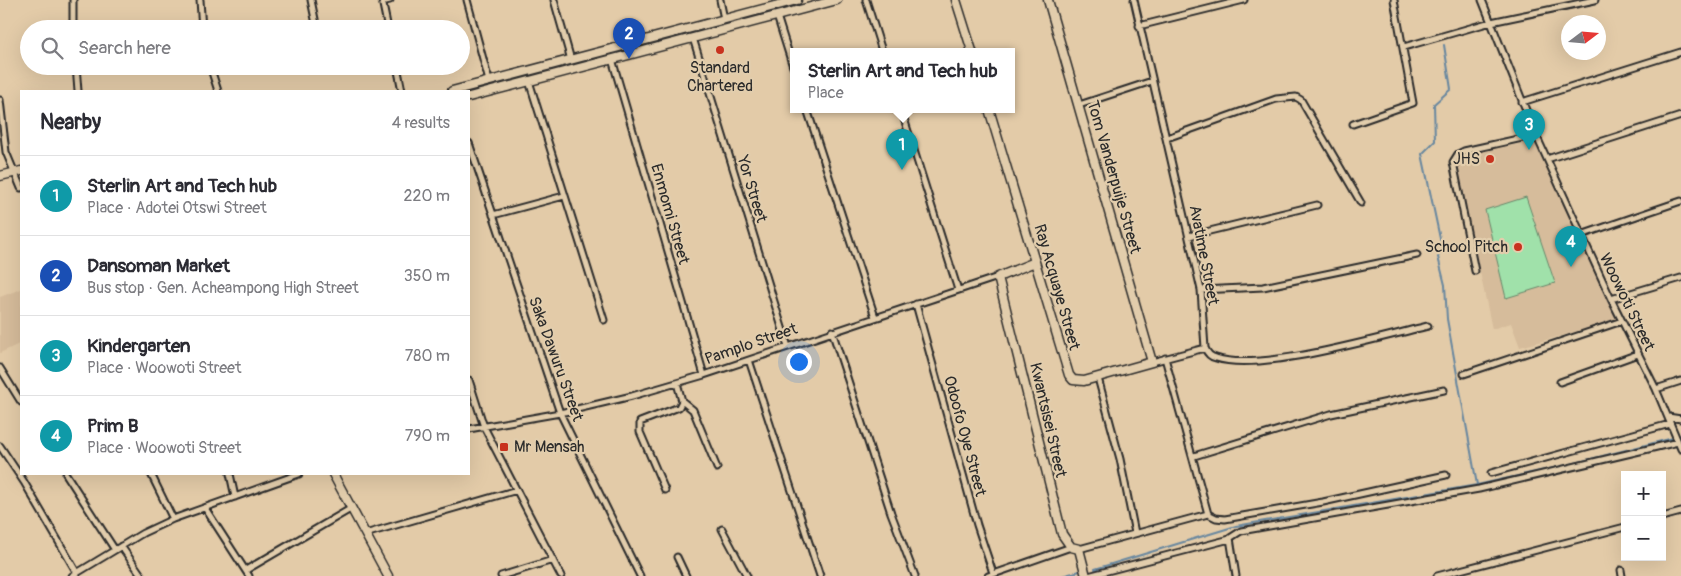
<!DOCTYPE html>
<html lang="en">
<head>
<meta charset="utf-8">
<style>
	:root { --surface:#fff; --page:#f2f2f3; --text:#2b2b33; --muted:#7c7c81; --line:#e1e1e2; --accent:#c8321e }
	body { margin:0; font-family:Pangolin,sans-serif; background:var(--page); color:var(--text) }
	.controls { position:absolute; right:15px; bottom:15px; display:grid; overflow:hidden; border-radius:0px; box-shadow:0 5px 20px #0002 }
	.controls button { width:45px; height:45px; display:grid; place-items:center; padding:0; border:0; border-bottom:1px solid var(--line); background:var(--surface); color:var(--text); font:25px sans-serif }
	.compass { position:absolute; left:1561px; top:15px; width:45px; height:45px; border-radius:50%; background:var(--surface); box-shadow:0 5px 20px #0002; rotate:74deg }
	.you { position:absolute; left:798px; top:361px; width:18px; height:18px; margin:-12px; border:4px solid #fff; border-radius:50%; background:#1a73e8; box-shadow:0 0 0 8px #1a73e833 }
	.badge { display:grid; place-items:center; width:32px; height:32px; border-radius:50%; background:var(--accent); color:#fff; font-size:16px; font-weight:700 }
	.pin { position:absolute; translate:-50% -41px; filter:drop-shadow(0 1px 2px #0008) }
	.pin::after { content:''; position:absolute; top:26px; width:18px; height:15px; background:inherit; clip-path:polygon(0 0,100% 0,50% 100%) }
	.popup { position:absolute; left:790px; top:48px; width:225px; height:65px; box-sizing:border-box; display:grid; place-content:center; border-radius:0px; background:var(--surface); filter:drop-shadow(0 1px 4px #0005); font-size:16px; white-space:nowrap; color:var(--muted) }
	.popup b { font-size:19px; color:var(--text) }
	.popup::after { content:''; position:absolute; left:50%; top:100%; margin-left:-10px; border:10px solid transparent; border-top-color:var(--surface) }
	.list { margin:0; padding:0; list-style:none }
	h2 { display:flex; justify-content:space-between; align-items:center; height:65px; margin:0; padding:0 20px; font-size:21px }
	h2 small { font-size:16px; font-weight:400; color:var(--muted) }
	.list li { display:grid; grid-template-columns:32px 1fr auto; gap:15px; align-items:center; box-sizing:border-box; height:80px; padding:0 20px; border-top:1px solid var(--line) }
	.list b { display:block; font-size:19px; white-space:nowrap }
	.list p { margin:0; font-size:16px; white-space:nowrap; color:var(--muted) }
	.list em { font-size:16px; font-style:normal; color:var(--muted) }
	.icon { flex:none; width:28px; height:28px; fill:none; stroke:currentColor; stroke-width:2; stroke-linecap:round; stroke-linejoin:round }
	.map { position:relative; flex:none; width:1681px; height:576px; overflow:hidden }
	.search { position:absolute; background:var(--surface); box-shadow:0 5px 20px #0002; left:20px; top:20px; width:450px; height:55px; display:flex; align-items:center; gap:12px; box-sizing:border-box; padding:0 18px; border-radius:28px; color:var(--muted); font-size:19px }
	.panel { position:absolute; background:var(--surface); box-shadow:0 5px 20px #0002; left:20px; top:90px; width:450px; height:385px; border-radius:0px }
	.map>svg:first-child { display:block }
</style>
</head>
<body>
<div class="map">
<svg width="1681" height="576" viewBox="0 0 1681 576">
	<rect width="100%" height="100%" fill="#e3cba8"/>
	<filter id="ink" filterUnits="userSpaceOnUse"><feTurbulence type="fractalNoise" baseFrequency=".02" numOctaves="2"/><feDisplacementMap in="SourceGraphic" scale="10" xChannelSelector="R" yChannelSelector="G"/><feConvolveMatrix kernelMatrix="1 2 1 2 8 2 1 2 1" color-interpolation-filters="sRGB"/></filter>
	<g filter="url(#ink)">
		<path fill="#d6bc9b" d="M1534 141 1620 320 1520 347 1511 323 1492 329 1456 159 1464 155Z
			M21 289V343L0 353V297Z"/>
		<path fill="#a0e1aa" stroke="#66866a" d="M1526 197 1555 283 1506 298 1485 210Z"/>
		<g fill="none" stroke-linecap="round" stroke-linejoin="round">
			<path stroke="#68879f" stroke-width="2" d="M1444 45 1451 89 1434 104 1435 141 1422 154 1442 248 1438 257 1445 285 1447 319 1477 485
				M1095 569 1236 526 1477 485 1567 465 1681 436
				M1062 576 1080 571"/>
			<defs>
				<path id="street" d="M200 0 202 29
					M311 0 317 29
					M382 0 388 29
					M467 0 489 81
					M554 0 571 60
					M720 0 724 19
					M866 0 882 51
					M1134 0 1201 290 1205 348
					M1482 0 1536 135 1611 299 1656 389 1681 449
					M382 2 390 0
					M777 16 793 67
					M1139 26 1244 0
					M73 29V0
					M693 38 788 347
					M1404 47 1491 22 1595 0
					M612 59 704 375
					M76 66 78 91
					M210 66 218 91
					M397 66 402 91
					M529 81 604 320
					M0 100 6 152 21 188
					M1522 102 1681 52
					M1079 105 1152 81
					M807 109 875 317
					M901 109 958 290
					M1353 124 1413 103 1394 0
					M1167 138 1276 99 1296 97 1301 100 1361 203
					M469 143 560 413 640 576
					M1547 159 1681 116
					M493 215 564 196
					M1581 235 1681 201
					M1189 236 1317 205
					M1475 271 1453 162 1458 154 1464 151 1536 135
					M1201 290 1263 287 1417 255
					M1611 299 1681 278
					M916 304 977 525 993 573
					M832 331 891 513 915 576
					M1205 348C1207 353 1210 357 1216 358 1259 373 1380 337 1428 326
					M1165 358 1208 514
					M749 360 820 576
					M1152 362 1205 348
					M0 368 21 402
					M1464 374 1622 321
					M1098 378 1120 459 1135 533
					M469 380 484 427 561 576
					M1560 382 1638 354
					M1656 389 1681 381
					M682 401 693 410 717 468
					M1668 417 1681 419
					M469 429 560 413 632 396 704 375 998 277
					M0 446 24 482 77 573
					M1194 456 1331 414 1444 390
					M1491 473 1670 424
					M66 474 115 550
					M151 474 173 519
					M230 474 235 497
					M665 490 640 432V422L679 407 682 401 677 383
					M205 508 249 576
					M1208 514 1216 518 1225 519 1323 502 1446 475
					M1662 517 1681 512
					M722 529 747 576
					M365 534 517 490
					M121 546 142 576
					M1079 549 1208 514
					M677 557 686 576
					M246 570 352 508
					M1621 570 1622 576
					M72 576 143 533 173 519 299 474
					M501 576 553 560
					M988 576 1071 547
					M1088 576 1230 539
					M1236 576 1230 538 1241 531 1479 489 1678 442
					M1437 576 1625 527"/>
				<path id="secondary" d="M956 0 972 51
					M452 91 797 0
					M469 97 837 0
					M989 109 1069 375 1073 380 1084 381 1152 362 1048 0
					M0 176 21 171
					M1035 262 998 277 1062 534 1071 547 1079 549 1086 576
					M333 474 388 576"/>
			</defs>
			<use href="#street" stroke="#2b2b2b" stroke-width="9"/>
			<use href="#secondary" stroke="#2b2b2b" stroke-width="11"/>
			<use href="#street" stroke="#e2cdac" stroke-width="5"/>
			<use href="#secondary" stroke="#e2cdac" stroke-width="8"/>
		</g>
	</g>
	<g fill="#c8321e" stroke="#e2cdac" stroke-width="2">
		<circle cx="720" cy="50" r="5"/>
		<circle cx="1490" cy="159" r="5"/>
		<circle cx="1518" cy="247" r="5"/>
		<rect x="499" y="442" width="10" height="10" rx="2.5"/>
	</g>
	<g text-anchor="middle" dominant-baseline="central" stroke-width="4.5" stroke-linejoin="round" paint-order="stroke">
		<g font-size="16" fill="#2b2b2b" stroke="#e2cdac" text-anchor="end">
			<text x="720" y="68" text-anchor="middle">Standard<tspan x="720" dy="18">Chartered</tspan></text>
			<text x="1480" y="159">JHS</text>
			<text x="1508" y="247">School Pitch</text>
			<text x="514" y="447" text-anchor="start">Mr Mensah</text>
		</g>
		<g font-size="16" fill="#2b2b2b" stroke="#e2cdac">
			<text transform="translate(1114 177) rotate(74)">Tom Vanderpuije Street</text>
			<text transform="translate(752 189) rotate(73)">Yor Street</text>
			<text transform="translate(670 214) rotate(74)">Enmomi Street</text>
			<text transform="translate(1204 255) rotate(79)">Avatime Street</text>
			<text transform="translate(1057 287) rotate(74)">Ray Acquaye Street</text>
			<text transform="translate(1627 302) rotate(64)">Woowoti Street</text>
			<text transform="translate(751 344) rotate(-19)">Pamplo Street</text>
			<text transform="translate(556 359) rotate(70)">Saka Dawuru Street</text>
			<text transform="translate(1048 420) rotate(77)">Kwantsisei Street</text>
			<text transform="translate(965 436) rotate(75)">Odoofo Oye Street</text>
		</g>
	</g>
</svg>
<div class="controls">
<button>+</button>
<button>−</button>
</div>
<svg class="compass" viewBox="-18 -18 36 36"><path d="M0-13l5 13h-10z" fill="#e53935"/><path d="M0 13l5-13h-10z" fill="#7c7c81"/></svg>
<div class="you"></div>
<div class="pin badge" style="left:902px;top:170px;background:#0f9aa8">1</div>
<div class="popup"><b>Sterlin Art and Tech hub</b>Place</div>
<div class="pin badge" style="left:629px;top:59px;background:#1a4fb4">2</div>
<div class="pin badge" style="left:1529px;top:150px;background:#0f9aa8">3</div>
<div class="pin badge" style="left:1571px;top:267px;background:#0f9aa8">4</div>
<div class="search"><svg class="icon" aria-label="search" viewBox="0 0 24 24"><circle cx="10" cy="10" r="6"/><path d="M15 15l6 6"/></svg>Search here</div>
<section class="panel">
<h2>Nearby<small>4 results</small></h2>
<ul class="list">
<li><span class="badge" style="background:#0f9aa8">1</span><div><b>Sterlin Art and Tech hub</b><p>Place · Adotei Otswi Street</p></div><em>220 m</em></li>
<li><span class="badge" style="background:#1a4fb4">2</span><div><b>Dansoman Market</b><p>Bus stop · Gen. Acheampong High Street</p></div><em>350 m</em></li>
<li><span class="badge" style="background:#0f9aa8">3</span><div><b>Kindergarten</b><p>Place · Woowoti Street</p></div><em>780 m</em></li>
<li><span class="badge" style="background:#0f9aa8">4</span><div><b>Prim B</b><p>Place · Woowoti Street</p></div><em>790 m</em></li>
</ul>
</section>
</div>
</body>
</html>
